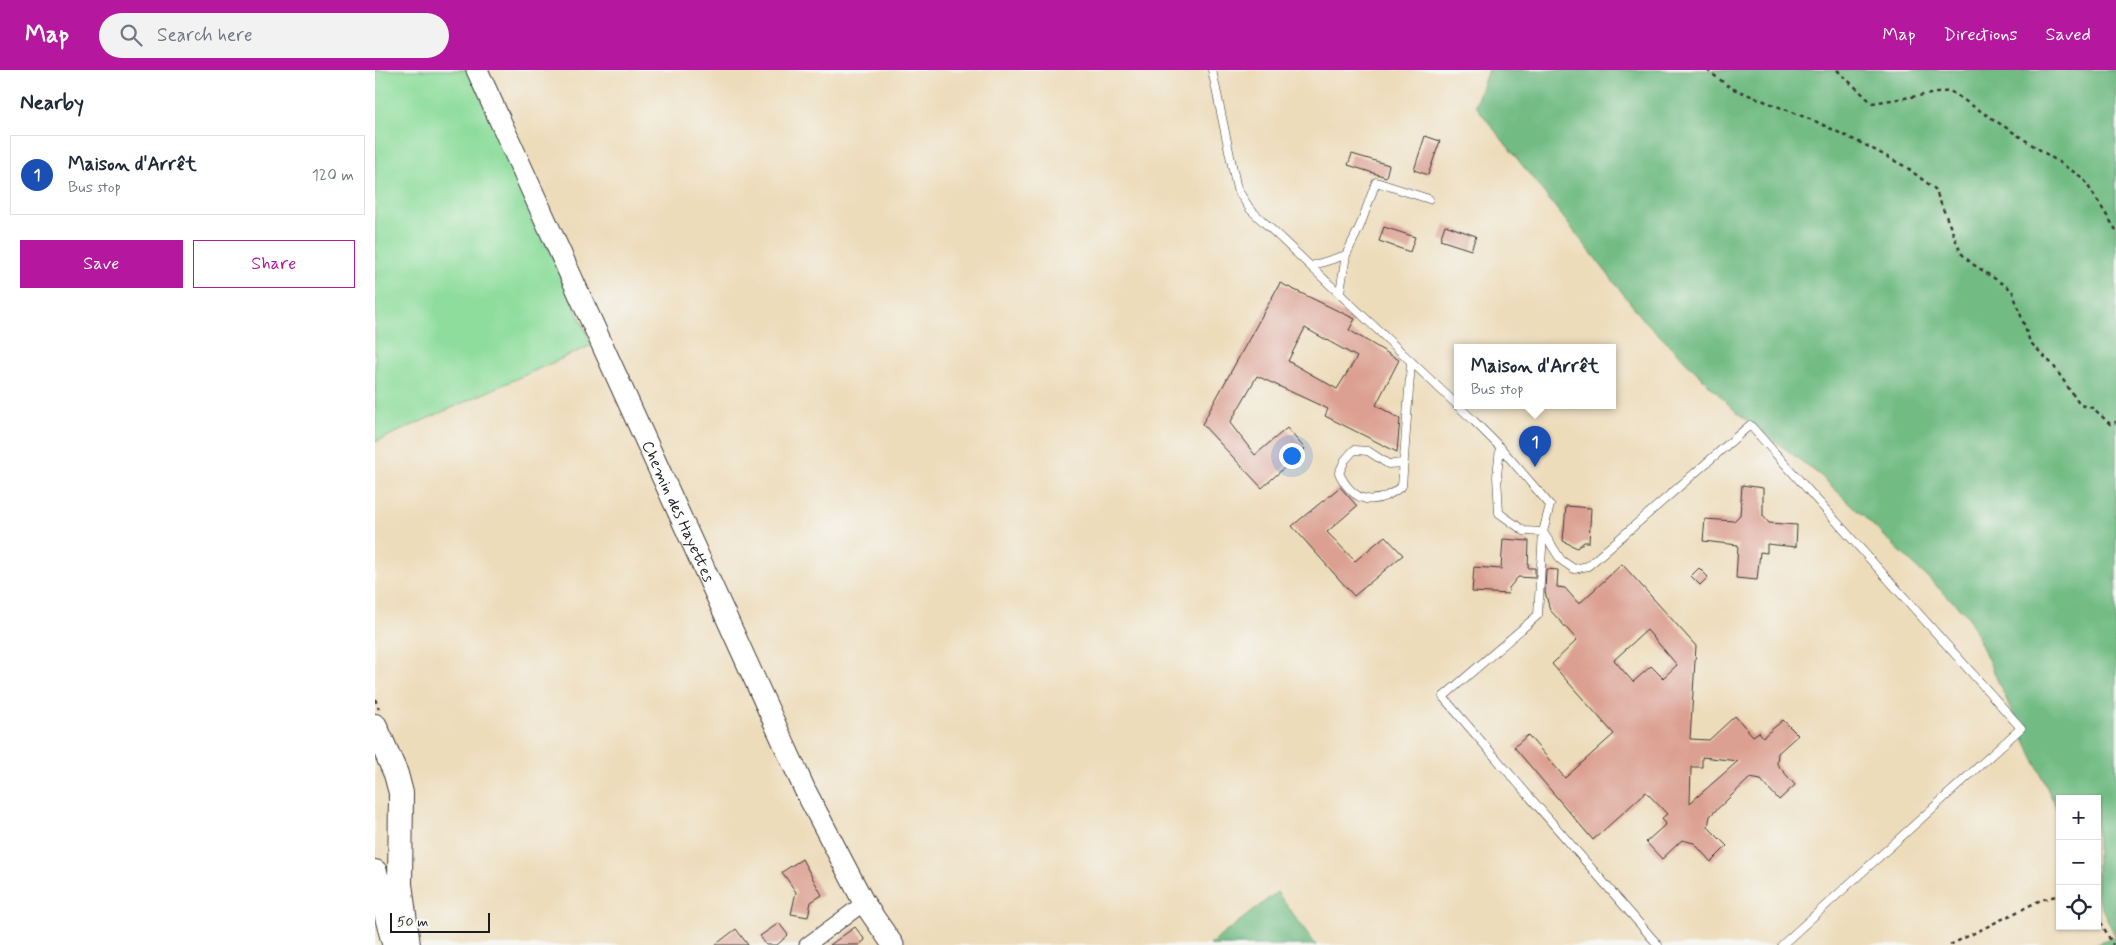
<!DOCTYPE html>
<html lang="en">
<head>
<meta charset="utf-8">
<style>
	:root { --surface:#fff; --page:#f2f2f3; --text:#1f2937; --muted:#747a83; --line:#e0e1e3; --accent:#b5179e }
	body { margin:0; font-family:Mynerve,sans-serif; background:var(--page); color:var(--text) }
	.controls { position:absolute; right:15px; bottom:15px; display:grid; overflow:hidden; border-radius:0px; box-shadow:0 1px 4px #0004 }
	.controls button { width:45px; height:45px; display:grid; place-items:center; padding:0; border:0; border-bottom:1px solid var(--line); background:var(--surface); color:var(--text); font:25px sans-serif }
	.scale { position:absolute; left:15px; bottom:12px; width:100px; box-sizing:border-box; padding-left:5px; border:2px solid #1c1c1c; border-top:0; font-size:14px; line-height:18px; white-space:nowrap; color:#1c1c1c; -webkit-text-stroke:4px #f6f6f2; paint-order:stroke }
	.you { position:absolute; left:916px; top:385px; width:18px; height:18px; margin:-12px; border:4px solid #fff; border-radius:50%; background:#1a73e8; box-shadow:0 0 0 8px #1a73e833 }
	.badge { display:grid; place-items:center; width:32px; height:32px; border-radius:50%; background:var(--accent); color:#fff; font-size:16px; font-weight:700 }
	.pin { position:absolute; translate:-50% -41px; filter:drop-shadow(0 1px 2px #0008) }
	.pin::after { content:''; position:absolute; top:26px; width:18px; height:15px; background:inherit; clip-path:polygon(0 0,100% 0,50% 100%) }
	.popup { position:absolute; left:1079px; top:274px; width:162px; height:65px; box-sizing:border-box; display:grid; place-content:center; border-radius:0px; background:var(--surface); filter:drop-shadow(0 1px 4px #0005); font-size:16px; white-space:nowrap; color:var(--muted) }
	.popup b { font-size:19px; color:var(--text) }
	.popup::after { content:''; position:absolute; left:50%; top:100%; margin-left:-10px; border:10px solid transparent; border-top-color:var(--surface) }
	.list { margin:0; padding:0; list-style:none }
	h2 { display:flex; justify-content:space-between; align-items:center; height:65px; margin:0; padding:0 20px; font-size:21px }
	h2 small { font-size:16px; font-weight:400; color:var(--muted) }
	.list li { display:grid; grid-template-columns:32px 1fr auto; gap:15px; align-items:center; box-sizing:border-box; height:80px; margin:0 10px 10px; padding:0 10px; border:1px solid var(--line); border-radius:0px }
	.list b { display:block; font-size:19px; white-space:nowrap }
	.list p { margin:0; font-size:16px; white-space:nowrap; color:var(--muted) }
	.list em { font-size:16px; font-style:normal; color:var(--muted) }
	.actions { display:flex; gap:10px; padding:15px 20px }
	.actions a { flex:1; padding:11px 0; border:1px solid var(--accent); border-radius:0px; text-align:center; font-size:18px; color:var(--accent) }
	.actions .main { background:var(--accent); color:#fff }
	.icon { flex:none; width:28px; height:28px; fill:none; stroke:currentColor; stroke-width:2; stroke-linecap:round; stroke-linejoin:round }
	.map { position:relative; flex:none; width:1741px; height:875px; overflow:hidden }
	header { display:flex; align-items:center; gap:30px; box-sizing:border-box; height:70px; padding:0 25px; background:var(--accent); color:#fff }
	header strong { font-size:24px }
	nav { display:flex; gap:28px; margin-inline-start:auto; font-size:18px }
	.search { width:350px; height:45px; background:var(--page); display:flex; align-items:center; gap:12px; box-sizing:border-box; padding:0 18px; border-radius:28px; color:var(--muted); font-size:19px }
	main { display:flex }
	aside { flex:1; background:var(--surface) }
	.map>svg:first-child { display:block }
</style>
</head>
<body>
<header>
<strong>Map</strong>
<div class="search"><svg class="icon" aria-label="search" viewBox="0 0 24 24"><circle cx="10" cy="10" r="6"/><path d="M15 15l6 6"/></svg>Search here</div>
<nav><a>Map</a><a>Directions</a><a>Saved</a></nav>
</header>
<main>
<aside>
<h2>Nearby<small></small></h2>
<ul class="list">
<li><span class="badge" style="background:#1a4fb4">1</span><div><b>Maison d'Arrêt</b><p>Bus stop</p></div><em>120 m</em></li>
</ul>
<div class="actions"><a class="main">Save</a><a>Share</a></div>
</aside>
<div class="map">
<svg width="1741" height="875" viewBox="0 0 1741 875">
	<rect width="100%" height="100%" fill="#f6f6f2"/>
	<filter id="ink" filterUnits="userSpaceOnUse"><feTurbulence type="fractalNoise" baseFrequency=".02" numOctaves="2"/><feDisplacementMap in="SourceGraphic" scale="10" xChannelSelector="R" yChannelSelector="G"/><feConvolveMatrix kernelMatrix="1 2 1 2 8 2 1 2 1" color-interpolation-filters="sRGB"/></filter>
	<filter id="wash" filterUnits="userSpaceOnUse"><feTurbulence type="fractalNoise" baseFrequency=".0096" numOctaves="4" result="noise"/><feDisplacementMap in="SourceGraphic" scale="20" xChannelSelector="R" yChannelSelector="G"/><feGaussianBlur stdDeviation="1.12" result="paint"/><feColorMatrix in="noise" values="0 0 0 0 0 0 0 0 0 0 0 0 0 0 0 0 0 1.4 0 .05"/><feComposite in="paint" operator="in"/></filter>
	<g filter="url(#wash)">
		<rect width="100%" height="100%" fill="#eddcba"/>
		<path fill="#8edd9c" stroke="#557c5c" d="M0 0H94L217 275 0 372Z"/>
		<path fill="#72bc84" stroke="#476c50" d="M1113 0H1741V875H1718L1740 866 1722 827V729H1685V746L1593 546 1446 406 1361 342 1268 249 1100 35Z
			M902 822 941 875H834Z"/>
		<g id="blocks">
			<path fill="#dca092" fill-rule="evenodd" d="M1050 66 1065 71 1053 105 1039 100Z
				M977 84 1014 95 1011 107 973 95Z
				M1070 155 1101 166 1096 180 1065 170Z
				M1009 157 1040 167 1035 182 1004 171Z
				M905 213 980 249 974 260 1024 290 1001 335 1025 349 1022 382 950 346 953 339 882 306 855 353 880 385 912 358 930 379 887 418 827 354ZM930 258 982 287 962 319 913 291Z
				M1367 415 1388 418V446L1394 453 1422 455 1421 477 1392 474V483L1385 482 1382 510 1361 508 1363 475 1328 471 1330 449 1359 451 1365 445Z
				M965 417 982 436 952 462 980 491 1010 466 1028 485 979 526 917 456Z
				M1191 436 1216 438 1214 472H1209L1202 478 1188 471Z
				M1128 469 1154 471 1153 498H1160V508L1143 507 1134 518 1133 524 1097 522 1099 497 1126 499Z
				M1247 494 1321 576 1315 669 1334 670 1360 646 1378 666 1384 662 1388 667 1408 650 1423 665 1403 683 1402 694 1420 715 1404 730 1386 710 1375 708 1335 746 1333 757 1352 776 1336 792 1319 773 1307 770 1287 789 1271 772 1291 754 1287 748 1292 744 1271 722 1218 770 1139 677 1153 665 1190 708 1239 664 1177 594 1202 570 1175 540 1170 522 1171 499 1183 500 1182 517 1190 518 1204 534ZM1272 560 1302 595 1288 608 1276 596 1258 612 1239 590ZM1327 687 1363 691 1315 733 1316 697H1327Z
				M1324 498 1333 507 1325 515 1316 506Z
				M427 789 447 825 436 832 433 847 416 844 421 822 407 802Z
				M404 853 413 865 402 875H391L385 866Z
				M480 857 490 870 484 875H455Z
				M361 859 373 875H340Z"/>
		</g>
	</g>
	<g filter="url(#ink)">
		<use href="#blocks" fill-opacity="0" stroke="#3b3934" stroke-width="1"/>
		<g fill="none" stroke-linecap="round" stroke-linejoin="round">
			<defs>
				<path id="lane" d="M837 0 862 119 875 139 1099 351 1125 377 1175 435 1168 462 1149 461 1124 443 1122 406 1125 377
					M936 196 971 185
					M965 222 971 185 985 156 1001 112 1054 129
					M1029 393 1013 394 993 381 979 380 970 390 964 403C979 434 1001 437 1027 416L1036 292
					M1168 462 1186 490 1199 499 1213 496 1375 355 1646 658 1407 875
					M1168 462 1163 545 1068 627 1283 875"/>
				<path id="street" d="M432 875 489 833"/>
				<g id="secondary">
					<path id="s1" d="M102 0 430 720 489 833 518 875"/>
				</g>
				<path id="primary" d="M0 656 21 704 26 723 25 814 33 875
					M0 802 19 873"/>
			</defs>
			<use href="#lane" stroke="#3b3934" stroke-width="9"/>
			<use href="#street" stroke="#3b3934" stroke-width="17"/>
			<use href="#secondary" stroke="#3b3934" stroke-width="23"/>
			<use href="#primary" stroke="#3b3934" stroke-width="26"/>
			<path stroke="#3b3934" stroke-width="2.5" stroke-dasharray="4 4" stroke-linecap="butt" d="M1332 0 1356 18 1442 52 1494 77 1531 97 1560 119 1586 183 1596 193 1637 220 1655 272 1678 295 1705 335 1718 338 1735 354 1741 352
				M1462 0 1497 33 1575 21 1708 108 1741 160
				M0 629 4 639
				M1722 845 1738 875
				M1575 875 1666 830 1685 825"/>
			<use href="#lane" stroke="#fff" stroke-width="8"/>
			<use href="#street" stroke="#fff" stroke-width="15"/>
			<use href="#secondary" stroke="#fff" stroke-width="21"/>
			<use href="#primary" stroke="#fff" stroke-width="24"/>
		</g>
	</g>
	<g text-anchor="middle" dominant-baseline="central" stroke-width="4" stroke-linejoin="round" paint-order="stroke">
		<g font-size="16" fill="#1c1c1c" stroke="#f6f6f2">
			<text stroke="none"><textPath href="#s1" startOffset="485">Chemin des Hayettes</textPath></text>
		</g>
	</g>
</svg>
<div class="controls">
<button>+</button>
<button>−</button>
<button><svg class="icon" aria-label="locate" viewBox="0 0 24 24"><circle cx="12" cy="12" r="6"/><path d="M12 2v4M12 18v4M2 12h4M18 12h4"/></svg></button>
</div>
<div class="scale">50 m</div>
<div class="you"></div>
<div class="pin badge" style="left:1160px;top:397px;background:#1a4fb4">1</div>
<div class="popup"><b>Maison d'Arrêt</b>Bus stop</div>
</div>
</main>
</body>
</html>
